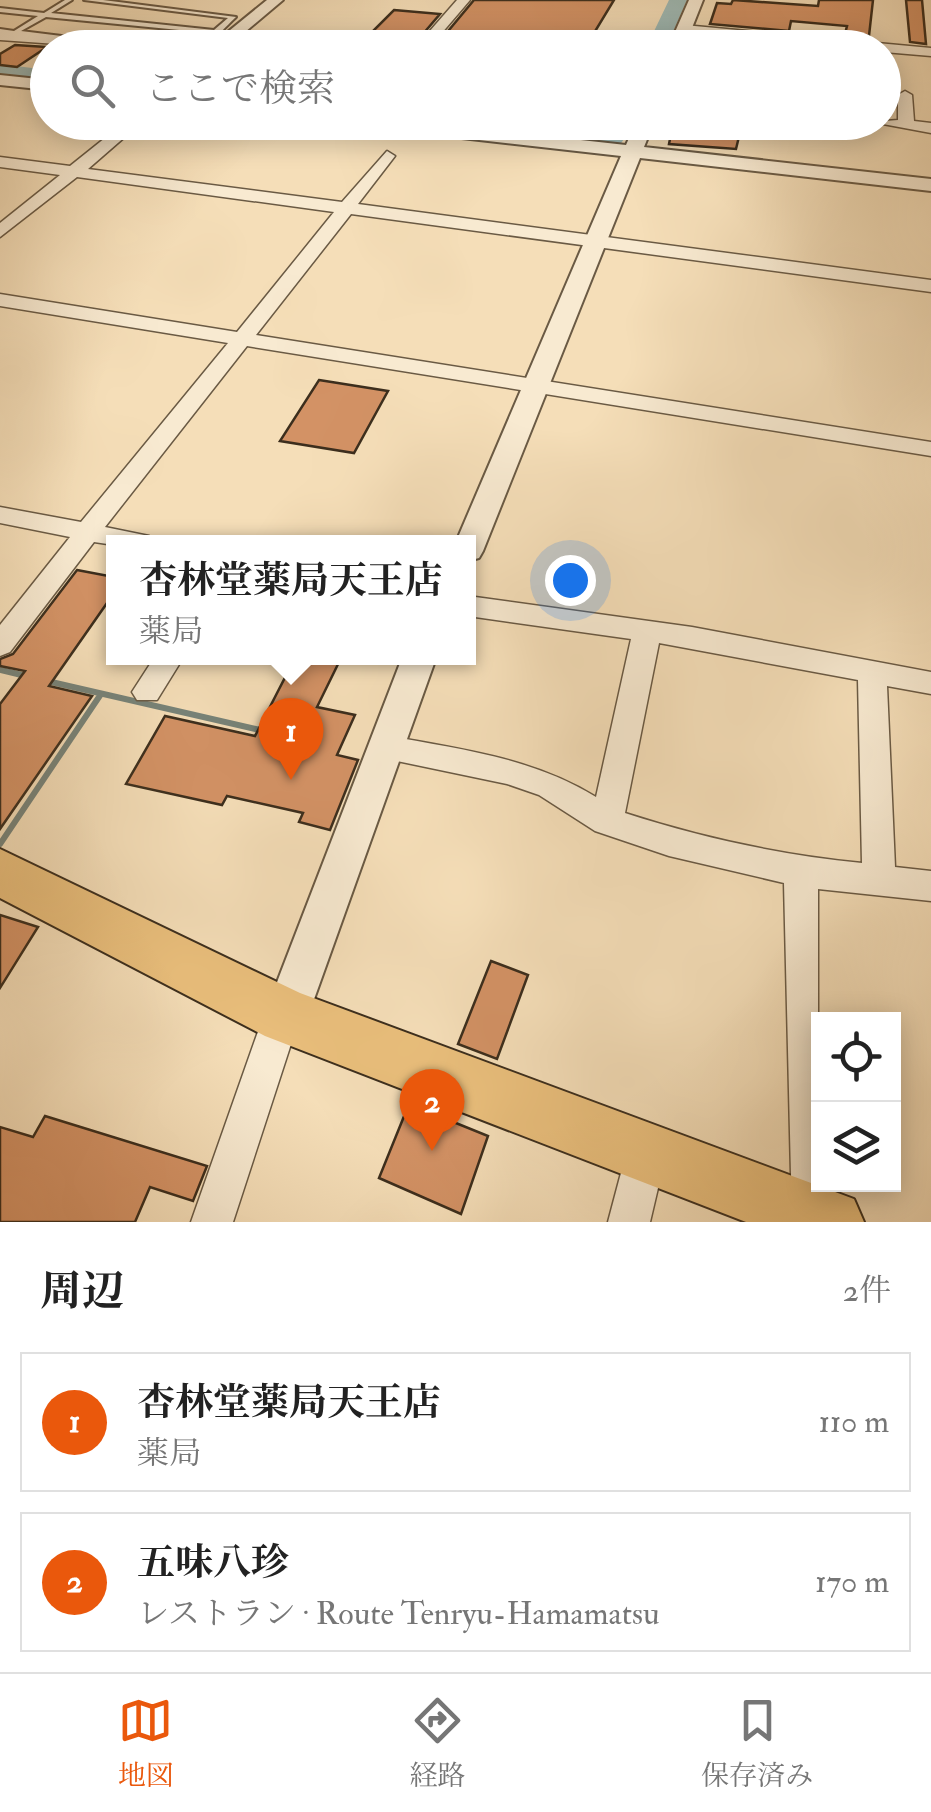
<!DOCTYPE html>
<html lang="ja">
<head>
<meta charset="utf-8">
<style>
	:root { --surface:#fff; --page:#f6f6f6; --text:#222; --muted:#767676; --line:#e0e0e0; --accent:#ea580c }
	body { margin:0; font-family:"IM FELL Double Pica","Noto Serif JP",serif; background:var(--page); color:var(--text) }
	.controls { position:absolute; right:30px; bottom:30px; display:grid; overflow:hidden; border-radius:0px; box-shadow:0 5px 25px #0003 }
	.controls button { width:90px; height:90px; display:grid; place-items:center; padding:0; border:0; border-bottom:2px solid var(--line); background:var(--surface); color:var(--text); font:50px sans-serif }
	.you { position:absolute; left:570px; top:580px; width:35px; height:35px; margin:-25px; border:8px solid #fff; border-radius:50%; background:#1a73e8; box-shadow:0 0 0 15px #1a73e833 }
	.badge { display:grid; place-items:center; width:65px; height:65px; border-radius:50%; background:var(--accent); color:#fff; font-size:32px; font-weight:700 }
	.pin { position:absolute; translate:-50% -82px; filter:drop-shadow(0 2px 5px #0008) }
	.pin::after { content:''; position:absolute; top:52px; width:35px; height:30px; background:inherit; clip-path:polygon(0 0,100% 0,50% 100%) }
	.popup { position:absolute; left:106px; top:535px; width:370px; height:130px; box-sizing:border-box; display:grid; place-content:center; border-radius:0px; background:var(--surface); filter:drop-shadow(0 2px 8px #0005); font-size:32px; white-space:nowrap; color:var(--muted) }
	.popup b { font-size:38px; color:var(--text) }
	.popup::after { content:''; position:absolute; left:50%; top:100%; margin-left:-20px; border:20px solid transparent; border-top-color:var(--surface) }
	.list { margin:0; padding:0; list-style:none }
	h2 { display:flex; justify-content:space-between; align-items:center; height:130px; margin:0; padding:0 40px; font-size:42px }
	h2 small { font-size:32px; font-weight:400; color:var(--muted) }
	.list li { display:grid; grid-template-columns:65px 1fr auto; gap:30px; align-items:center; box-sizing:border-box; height:140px; margin:0 20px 20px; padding:0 20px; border:2px solid var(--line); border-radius:0px }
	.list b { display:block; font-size:38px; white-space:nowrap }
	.list p { margin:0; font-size:32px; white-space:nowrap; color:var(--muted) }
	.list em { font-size:32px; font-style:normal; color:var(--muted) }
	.icon { flex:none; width:55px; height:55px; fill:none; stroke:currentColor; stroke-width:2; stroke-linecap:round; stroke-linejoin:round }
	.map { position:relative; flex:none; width:931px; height:1222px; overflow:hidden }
	.search { position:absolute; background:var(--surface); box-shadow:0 5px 25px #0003; left:30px; right:30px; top:30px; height:110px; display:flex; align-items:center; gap:25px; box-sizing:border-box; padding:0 35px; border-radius:55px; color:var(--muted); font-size:38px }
	.sheet { height:450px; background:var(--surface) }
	nav { display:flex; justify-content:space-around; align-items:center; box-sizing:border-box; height:140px; border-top:2px solid var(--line); background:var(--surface); font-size:28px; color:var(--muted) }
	nav a { display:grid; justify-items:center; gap:5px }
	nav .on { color:var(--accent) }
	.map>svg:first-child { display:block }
</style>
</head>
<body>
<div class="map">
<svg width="931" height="1222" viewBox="0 0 931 1222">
	<rect width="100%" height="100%" fill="#f5deb8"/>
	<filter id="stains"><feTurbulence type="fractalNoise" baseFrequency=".002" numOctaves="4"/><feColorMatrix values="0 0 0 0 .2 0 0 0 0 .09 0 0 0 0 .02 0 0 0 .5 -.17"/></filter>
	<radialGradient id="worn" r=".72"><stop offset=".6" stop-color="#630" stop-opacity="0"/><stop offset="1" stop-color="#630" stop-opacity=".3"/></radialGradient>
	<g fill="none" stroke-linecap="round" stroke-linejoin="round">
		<path stroke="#778379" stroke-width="6" d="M1 670 30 677
			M47 681 264 731
			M0 844 101 694"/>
		<path fill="#9fbbb7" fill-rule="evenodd" d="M669 0H687L666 48H646Z
			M0 64 48 70V82L0 76Z
			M431 122H507L605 133 613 122H636L619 146 611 148 442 129Z"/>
	</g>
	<path fill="#d39265" stroke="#3c2e1d" stroke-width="2.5" d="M474 0H614L585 48H434Z
		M733 0 818 6 819 0H873L869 36 845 34 847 26 791 21 789 31 710 24 717 3 731 4Z
		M906 0H922L926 44 910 42Z
		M394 10 440 14 411 48H356Z
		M15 45 47 47 17 67 0 65V54Z
		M657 122H728L742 124 736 149 669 144 670 139 652 137Z
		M319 380 388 391 354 453 280 441Z
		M77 570 114 577V593L49 686 92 696 0 829V704L25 671 0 666V659L13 654Z
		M295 658H341L317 707 355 715 337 755 358 760 330 830 299 822 303 813 227 796 222 805 126 784 165 716 255 736Z
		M0 915 38 927 0 988Z
		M491 961 528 975 497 1059 458 1044Z
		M409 1104 488 1136 461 1214 379 1178Z
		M45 1116 207 1166 193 1201 150 1187 135 1222H0V1127L33 1137Z"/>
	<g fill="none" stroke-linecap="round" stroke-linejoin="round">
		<defs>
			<path id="service" d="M65 0H72L51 13 214 30 228 18 84 0H103L236 17C222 30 209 48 188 48L201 42 210 33 46 17 21 31 159 48H133L0 33V29L14 31 38 16 0 12V8L44 13Z"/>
			<path id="minor" d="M457 0H470L429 48H415Z
				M684 25 931 48V56L884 52V48H834L679 32Z
				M0 32 107 44 113 48 0 40Z
				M905 91 912 95 914 121 931 123V133L872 122 898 120V95Z
				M125 122H142L88 169 342 202 387 151 395 156 358 204 931 280V292L351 214 256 335 931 442V456L247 346 105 527 149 536 153 542 114 545 94 542 10 652 0 656V625L70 537 0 523V507L81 522 228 343 0 306V294L237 332 334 212 77 177 0 237V223L60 175 0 167V157L70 166Z
				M468 596 692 627 931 672V694L887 686 895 867 931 871V901L818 889V1184H832V1222H794L792 1216 784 883 669 856 595 831 539 795 507 784 373 756 369 747 373 738 384 735C458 749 531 757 596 797L631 639 468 616ZM659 643 858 680 862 863C781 855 702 838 625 813Z
				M154 658H183L157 700H137L132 692Z
				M286 998 299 1003 305 1016 290 1047 233 1222H191L260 1026 273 1003Z
				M645 1133 660 1139 666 1154 650 1222H608L630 1139Z"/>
			<path id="tertiary" d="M267 0H283L226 48H208Z
				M689 0H703L684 48H668Z
				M0 75 48 80V90L0 85Z
				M355 122H418L626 145 636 122H654L644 147 931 179V191L640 158 483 551 479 558 468 561V542H456L621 156 364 127Z
				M402 658H436L308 1016 302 1031 286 1038 270 1031 264 1016Z"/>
			<path id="primary" d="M0 849 300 993 854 1199 864 1222H746L265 1036 0 898Z"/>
		</defs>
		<use href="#service" stroke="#6a5a44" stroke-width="4"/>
		<use href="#minor" stroke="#6a5a44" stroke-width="3"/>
		<use href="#tertiary" stroke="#6a5a44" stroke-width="4"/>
		<use href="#primary" stroke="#3c2e1d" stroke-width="4"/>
		<use href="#service" fill="#f8ead1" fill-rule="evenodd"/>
		<use href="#minor" fill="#f8ead1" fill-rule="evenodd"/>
		<use href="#tertiary" fill="#f8ead1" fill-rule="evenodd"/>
		<use href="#primary" fill="#eabf7c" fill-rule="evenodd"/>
	</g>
	<rect width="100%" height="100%" filter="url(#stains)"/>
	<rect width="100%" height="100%" fill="url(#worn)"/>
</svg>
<div class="controls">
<button><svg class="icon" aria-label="locate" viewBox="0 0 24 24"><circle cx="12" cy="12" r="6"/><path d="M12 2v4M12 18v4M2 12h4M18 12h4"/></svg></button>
<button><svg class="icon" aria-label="layers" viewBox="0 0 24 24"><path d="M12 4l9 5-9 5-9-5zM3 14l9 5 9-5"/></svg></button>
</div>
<div class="you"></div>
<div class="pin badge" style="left:291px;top:780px">1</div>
<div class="popup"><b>杏林堂薬局天王店</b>薬局</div>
<div class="pin badge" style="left:432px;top:1151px">2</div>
<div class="search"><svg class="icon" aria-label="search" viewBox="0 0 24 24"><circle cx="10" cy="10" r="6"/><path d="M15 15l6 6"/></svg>ここで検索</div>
</div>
<section class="sheet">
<h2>周辺<small>2件</small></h2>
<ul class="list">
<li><span class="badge">1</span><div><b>杏林堂薬局天王店</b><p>薬局</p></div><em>110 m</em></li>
<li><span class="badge">2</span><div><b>五味八珍</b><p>レストラン · Route Tenryu-Hamamatsu</p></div><em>170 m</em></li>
</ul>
</section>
<nav>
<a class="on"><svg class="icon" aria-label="map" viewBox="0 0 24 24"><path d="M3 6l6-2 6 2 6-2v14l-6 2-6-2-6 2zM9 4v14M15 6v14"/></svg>地図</a>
<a><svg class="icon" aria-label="directions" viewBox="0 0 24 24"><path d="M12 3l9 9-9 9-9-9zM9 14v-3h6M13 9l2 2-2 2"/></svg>経路</a>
<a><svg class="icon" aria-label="saved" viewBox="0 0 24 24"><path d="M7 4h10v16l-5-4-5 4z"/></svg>保存済み</a>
</nav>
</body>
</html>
